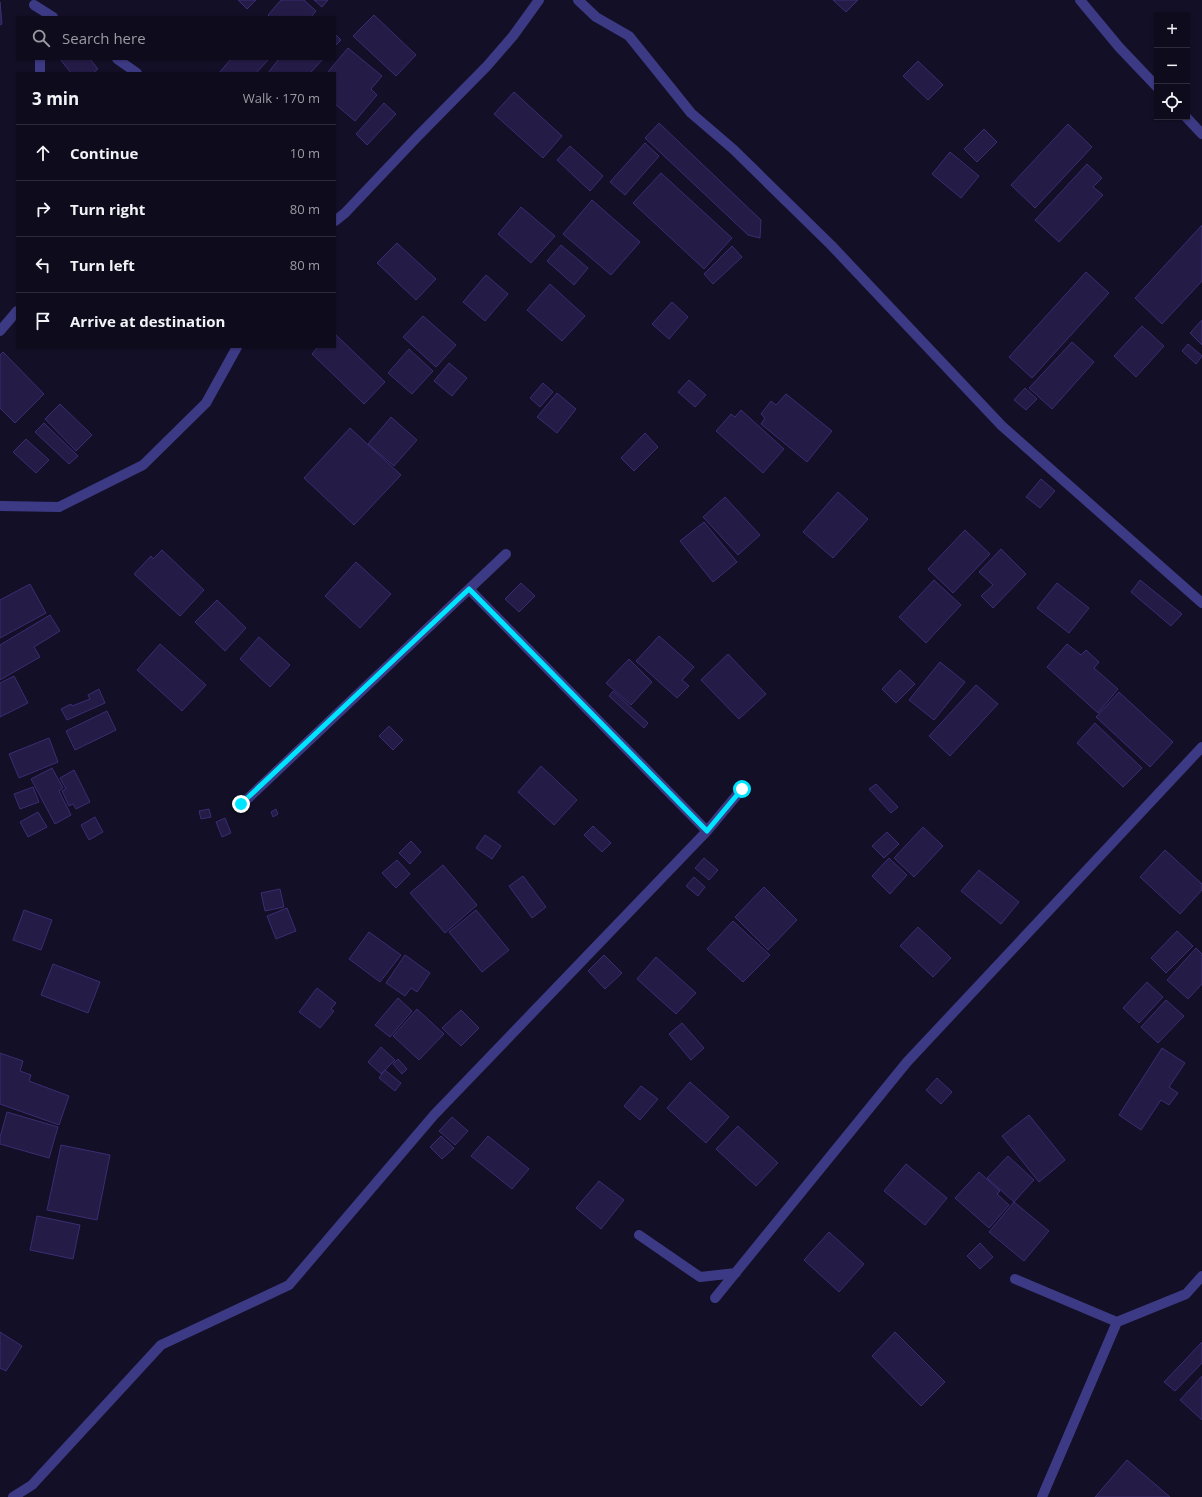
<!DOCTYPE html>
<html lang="en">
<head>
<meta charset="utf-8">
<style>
	:root { --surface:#0e0b1c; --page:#1c1929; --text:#f1f3f6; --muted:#9b9ba3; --line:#2e2b3b }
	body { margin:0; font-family:"Open Sans",sans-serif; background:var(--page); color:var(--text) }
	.controls { position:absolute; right:12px; top:12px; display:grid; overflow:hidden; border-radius:0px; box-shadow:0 1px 3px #0004 }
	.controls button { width:36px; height:36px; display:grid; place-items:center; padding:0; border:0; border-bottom:1px solid var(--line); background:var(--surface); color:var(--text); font:20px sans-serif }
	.stop { position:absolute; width:12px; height:12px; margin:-9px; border:3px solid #00e5ff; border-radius:50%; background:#fff }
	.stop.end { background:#00e5ff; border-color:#fff; box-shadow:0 1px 4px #0008 }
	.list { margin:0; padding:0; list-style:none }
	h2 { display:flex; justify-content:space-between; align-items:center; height:52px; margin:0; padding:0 16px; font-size:17px }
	h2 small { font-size:13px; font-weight:400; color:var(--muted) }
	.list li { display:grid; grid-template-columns:26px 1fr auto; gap:12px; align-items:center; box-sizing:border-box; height:56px; padding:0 16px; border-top:1px solid var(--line) }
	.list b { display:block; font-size:15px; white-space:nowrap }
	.list em { font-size:13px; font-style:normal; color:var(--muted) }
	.icon { flex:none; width:22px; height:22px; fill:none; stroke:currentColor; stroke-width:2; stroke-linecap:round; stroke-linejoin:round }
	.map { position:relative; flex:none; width:1202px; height:1497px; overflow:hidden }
	.search { position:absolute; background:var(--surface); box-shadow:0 1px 3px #0004; left:16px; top:16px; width:320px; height:44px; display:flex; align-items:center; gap:10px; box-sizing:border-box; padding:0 14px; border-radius:0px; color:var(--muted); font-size:15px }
	.panel { position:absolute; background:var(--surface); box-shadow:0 1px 3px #0004; left:16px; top:72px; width:320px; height:276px; border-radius:0px }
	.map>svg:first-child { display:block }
</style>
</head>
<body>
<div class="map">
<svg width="1202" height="1497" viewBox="0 0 1202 1497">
	<rect width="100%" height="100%" fill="#130f26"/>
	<path fill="#241b47" stroke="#3b2d73" d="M238 0H256L247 9Z
		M281 0H304L316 11 311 17H270L268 15Z
		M314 0H328L322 7Z
		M833 0H858L846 12Z
		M0 2 2 24 0 25Z
		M374 15 416 55 396 76 353 36Z
		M335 34 341 40 335 46Z
		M348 48 382 76 371 89 377 95 355 121 335 104V73H327Z
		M60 59H90L98 69 93 73H71Z
		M231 59H269L256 73H219Z
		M279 59H323L310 73H268Z
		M918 61 943 85 928 100 903 76Z
		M514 92 562 136 543 158 494 114Z
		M384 103 396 114 367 145 356 134Z
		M659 123 761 220 760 238 748 235 645 138Z
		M1068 124 1092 147 1035 208 1011 185Z
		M984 129 997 142 977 162 964 149Z
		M645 143 659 156 625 195 610 182Z
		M570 146 603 176 590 191 557 160Z
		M950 152 979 176 961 198 932 174Z
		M1087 164 1102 178 1093 187 1103 195 1059 242 1035 220Z
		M661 173 732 238 704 269 633 203Z
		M592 200 640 242 611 275 563 234Z
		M521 207 555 236 531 263 498 234Z
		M1202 225V281L1162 324 1135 298Z
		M397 243 436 279 416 300 377 263Z
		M561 245 588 268 574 285 547 261Z
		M732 246 742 257 713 284 704 274Z
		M1086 272 1109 293 1032 378 1009 357Z
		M486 275 508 294 485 321 463 302Z
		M550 284 585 316 562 341 527 310Z
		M672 302 688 317 669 339 652 324Z
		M423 316 456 345 436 367 403 337Z
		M1202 320V345L1190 333Z
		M1142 326 1164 346 1136 377 1114 356Z
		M335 334 385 382 364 404 312 354 318 347H335Z
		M1072 342 1094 362 1052 409 1029 388Z
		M1188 344 1202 356 1196 364 1182 351Z
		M409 349 433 371 412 394 388 373Z
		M3 352 44 394 15 423 0 408V355Z
		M449 363 467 378 452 396 434 381Z
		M689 380 706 395 695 407 678 392Z
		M543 383 553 392 540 407 530 398Z
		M1025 388 1037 399 1026 410 1014 400Z
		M557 393 576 409 557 433 537 417Z
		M786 394 832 431 807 462 761 424 765 418 761 414 771 401 776 405Z
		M60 404 92 435 76 451 45 419Z
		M741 410 784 449 763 473 716 431 731 414 735 417Z
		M391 417 417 440 394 466 368 444Z
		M44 423 78 456 69 464 35 432Z
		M350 428 401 475 354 525 304 478Z
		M645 433 658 447 634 471 621 458Z
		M26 439 49 460 36 473 13 452Z
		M1041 479 1055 491 1040 508 1026 497Z
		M838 492 868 519 833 558 803 532Z
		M725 497 760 535 738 555 703 517Z
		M704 522 737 562 713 582 680 541Z
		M965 530 990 554 953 593 928 569Z
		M1001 549 1026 574 993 608 981 596 993 585 979 572Z
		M162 550 204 590 180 616 134 574 151 556 153 559Z
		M356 562 391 594 360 628 325 596Z
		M934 580 961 605 926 643 899 617Z
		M1140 580 1182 614 1171 626 1131 592Z
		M521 583 535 596 519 612 505 599Z
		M1057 583 1089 608 1069 633 1037 608Z
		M30 584 46 613 0 638V600Z
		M217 600 246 628 225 651 195 622Z
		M50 615 60 631 34 647 40 657 0 680V645Z
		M659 636 694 667 682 680 689 686 677 698 636 661Z
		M259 637 290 665 270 687 240 659Z
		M160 644 206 685 182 711 137 670Z
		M1067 644 1081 655 1086 650 1099 662 1094 668 1118 689 1098 713 1047 667Z
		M728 654 766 694 739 719 701 680Z
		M629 659 652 682 631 705 606 683Z
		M940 662 965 682 934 720 909 700Z
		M900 670 915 684 896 703 882 689Z
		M14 676 28 703 0 717V683Z
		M976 685 998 704 950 756 929 736Z
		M99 689 105 703 67 720 61 709 71 704 72 706 90 699 88 695Z
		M613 691 648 723 644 728 609 696Z
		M1119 692 1173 742 1150 767 1096 717Z
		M107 711 116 730 75 750 66 731Z
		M1095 723 1142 768 1123 787 1077 743Z
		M389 726 403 740 393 750 379 736Z
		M49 738 58 762 19 778 9 754Z
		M541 766 577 800 554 825 518 792Z
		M52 768 63 788 59 791 71 815 55 824 31 779Z
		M74 770 90 802 76 809 73 804 69 806 62 791 66 789 60 778Z
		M876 784 898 807 891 813 869 789Z
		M33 787 39 802 20 809 14 794Z
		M209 809 211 817 201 819 199 811Z
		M276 809 278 814 273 817 271 812Z
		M38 812 47 827 28 837 20 822Z
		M95 817 103 832 89 840 81 825Z
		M225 818 231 833 222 837 216 822Z
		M593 826 611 843 602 852 584 835Z
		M923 827 943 846 914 877 894 858Z
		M887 832 899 844 884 858 872 846Z
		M485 835 501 846 492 859 476 848Z
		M411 841 421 852 410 864 399 853Z
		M1165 850 1202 884V890L1180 914 1140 877Z
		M704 858 718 870 709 880 695 868Z
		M889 858 907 875 890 894 872 876Z
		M397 860 410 874 396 888 382 873Z
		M443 865 477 905 445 933 410 893Z
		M979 870 1019 902 1001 924 961 891Z
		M523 876 546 907 532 918 509 886Z
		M694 877 705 887 698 896 686 886Z
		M764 887 797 920 768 950 735 917Z
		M280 889 284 907 265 911 261 893Z
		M287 908 296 931 276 939 267 916Z
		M24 910 52 920 41 950 13 940Z
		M476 910 509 950 482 972 449 932Z
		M733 921 770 955 743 982 707 949Z
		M918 927 951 958 933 977 900 946Z
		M1177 931 1193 946 1166 973 1151 958Z
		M369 932 401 955 380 982 349 959Z
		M1196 948 1202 954V984L1188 999 1167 980Z
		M405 955 430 973 417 992 411 988 405 996 386 983Z
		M604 955 622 973 605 989 588 971Z
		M656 957 696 993 676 1014 637 979Z
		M53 964 100 982 88 1013 41 995Z
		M1147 982 1163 997 1139 1023 1123 1008Z
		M317 988 336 1003 331 1009 334 1011 320 1028 299 1012Z
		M398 998 412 1011 390 1037 375 1025Z
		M1166 1000 1184 1016 1158 1043 1141 1027Z
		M417 1009 444 1034 419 1060 393 1036Z
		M461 1010 479 1028 461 1046 442 1028Z
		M682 1023 704 1048 691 1060 669 1034Z
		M381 1047 395 1060 381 1074 368 1062Z
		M1162 1048 1185 1063 1169 1087 1178 1093 1169 1105 1161 1100 1141 1130 1119 1115Z
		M0 1053 23 1061 20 1071 31 1075 29 1081 69 1096 59 1125 0 1104Z
		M398 1059 407 1069 402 1074 393 1064Z
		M385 1070 401 1083 395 1091 379 1078Z
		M937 1078 952 1092 941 1104 926 1090Z
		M690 1082 729 1117 706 1143 667 1108Z
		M641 1086 658 1099 640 1120 624 1106Z
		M7 1112 58 1127 49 1158 0 1144V1137Z
		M1029 1115 1065 1160 1039 1182 1002 1136Z
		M452 1117 468 1131 455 1145 439 1131Z
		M738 1126 778 1163 756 1186 716 1149Z
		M441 1136 454 1148 442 1159 430 1147Z
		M488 1136 529 1169 512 1189 471 1156Z
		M61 1145 110 1155 97 1220 47 1210Z
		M1008 1156 1034 1180 1014 1202 987 1178Z
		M906 1164 947 1198 925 1225 884 1191Z
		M979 1172 1000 1191 997 1194 1009 1205 989 1228 955 1198Z
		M599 1181 624 1200 601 1229 576 1208Z
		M1014 1202 1049 1231 1024 1261 989 1232Z
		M37 1216 80 1225 73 1259 30 1250Z
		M829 1232 864 1264 839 1292 804 1260Z
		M980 1243 993 1257 980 1269 967 1256Z
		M0 1332 22 1346 6 1371 0 1368Z
		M895 1332 945 1382 921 1406 872 1356Z
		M1202 1342V1363L1175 1391 1164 1382Z
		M1202 1376V1420L1180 1400Z
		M1127 1460 1170 1497H1095Z"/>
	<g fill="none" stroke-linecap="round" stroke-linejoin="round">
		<path stroke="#3d3a85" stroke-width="10" d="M578 0 596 17 629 36 691 113 733 149 831 245 1002 426 1202 603
			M1080 0 1119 47 1157 87
			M34 5 53 17
			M40 59V73
			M117 59 137 73
			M1186 117 1202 134
			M335 221 345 213 417 137 487 66 513 36 539 0
			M0 331 17 311
			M0 506 59 507 143 465 206 403 237 347
			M241 805 506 554
			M707 831 742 789
			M639 1235 700 1277 736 1273
			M1015 1279 1117 1322
			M715 1298 907 1062 1202 747
			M13 1497 32 1485 161 1345 289 1285 434 1115 707 831 469 589
			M1042 1497 1117 1322 1186 1294 1202 1276"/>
	</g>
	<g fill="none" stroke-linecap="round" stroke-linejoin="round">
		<path stroke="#00e5ff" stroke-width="5" d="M241 804 469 589 707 831 742 789"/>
	</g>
</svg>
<div class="controls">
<button>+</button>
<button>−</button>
<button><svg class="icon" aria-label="locate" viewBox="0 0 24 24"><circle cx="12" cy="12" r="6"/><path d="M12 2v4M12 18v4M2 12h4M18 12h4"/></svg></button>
</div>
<div class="stop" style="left:742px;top:789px"></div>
<div class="stop end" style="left:241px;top:804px"></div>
<div class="search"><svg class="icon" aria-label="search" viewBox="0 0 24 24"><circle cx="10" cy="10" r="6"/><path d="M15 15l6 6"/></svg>Search here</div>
<section class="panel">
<h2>3 min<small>Walk · 170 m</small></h2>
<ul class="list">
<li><svg class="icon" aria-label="ahead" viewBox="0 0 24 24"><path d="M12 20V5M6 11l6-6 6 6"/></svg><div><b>Continue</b></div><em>10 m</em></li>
<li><svg class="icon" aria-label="right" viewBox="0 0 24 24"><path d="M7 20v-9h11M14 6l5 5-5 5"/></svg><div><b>Turn right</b></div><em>80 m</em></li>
<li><svg class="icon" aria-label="left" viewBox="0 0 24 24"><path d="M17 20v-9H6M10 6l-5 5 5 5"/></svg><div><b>Turn left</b></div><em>80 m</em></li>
<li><svg class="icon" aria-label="arrive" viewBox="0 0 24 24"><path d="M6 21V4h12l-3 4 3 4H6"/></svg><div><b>Arrive at destination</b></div></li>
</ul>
</section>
</div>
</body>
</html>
